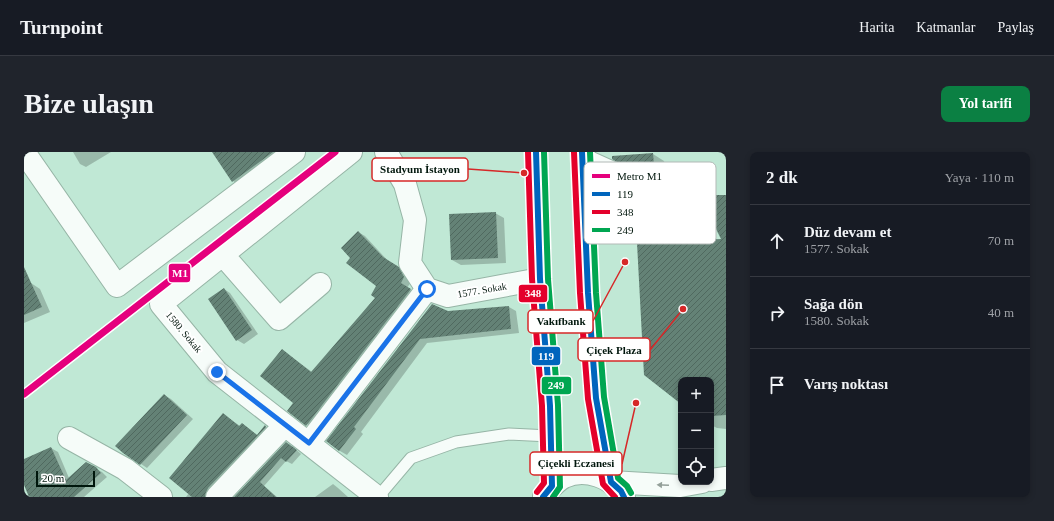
<!DOCTYPE html>
<html lang="tr">
<head>
<meta charset="utf-8">
<style>
	:root { --surface:#171b24; --page:#20242c; --text:#f1f3f6; --muted:#9ea1a6; --line:#363941; --accent:#0b8043 }
	body { margin:0; font-family:Georgia,serif; background:var(--page); color:var(--text) }
	.controls { position:absolute; right:12px; bottom:12px; display:grid; overflow:hidden; border-radius:8px; box-shadow:0 2px 6px #0003 }
	.controls button { width:36px; height:36px; display:grid; place-items:center; padding:0; border:0; border-bottom:1px solid var(--line); background:var(--surface); color:var(--text); font:20px sans-serif }
	.scale { position:absolute; left:12px; bottom:10px; width:59px; box-sizing:border-box; padding-left:4px; border:2px solid #00160c; border-top:0; font-size:11px; line-height:14px; white-space:nowrap; color:#00160c; -webkit-text-stroke:3px #fff; paint-order:stroke }
	.stop { position:absolute; width:12px; height:12px; margin:-9px; border:3px solid #1a73e8; border-radius:50%; background:#fff }
	.stop.end { background:#1a73e8; border-color:#fff; box-shadow:0 1px 4px #0008 }
	.list { margin:0; padding:0; list-style:none }
	h2 { display:flex; justify-content:space-between; align-items:center; height:52px; margin:0; padding:0 16px; font-size:17px }
	h2 small { font-size:13px; font-weight:400; color:var(--muted) }
	.list li { display:grid; grid-template-columns:26px 1fr auto; gap:12px; align-items:center; box-sizing:border-box; height:72px; padding:0 16px; border-top:1px solid var(--line) }
	.list b { display:block; font-size:15px; white-space:nowrap }
	.list p { margin:0; font-size:13px; white-space:nowrap; color:var(--muted) }
	.list em { font-size:13px; font-style:normal; color:var(--muted) }
	.icon { flex:none; width:22px; height:22px; fill:none; stroke:currentColor; stroke-width:2; stroke-linecap:round; stroke-linejoin:round }
	.map { position:relative; flex:none; width:702px; height:345px; overflow:hidden; border-radius:8px }
	header { display:flex; align-items:center; gap:24px; box-sizing:border-box; height:56px; padding:0 20px; background:var(--surface); border-bottom:1px solid var(--line) }
	header strong { font-size:19px }
	nav { display:flex; gap:22px; margin-inline-start:auto; font-size:14px }
	.intro { display:flex; align-items:center; justify-content:space-between; box-sizing:border-box; height:96px; padding:0 24px }
	h1 { margin:0; font-size:28px }
	.button { padding:10px 18px; border-radius:8px; background:var(--accent); color:#fff; font-size:14px; font-weight:700 }
	main { display:flex; gap:24px; padding:0 24px }
	aside { flex:1; background:var(--surface); border-radius:8px; box-shadow:0 2px 6px #0003 }
	.map>svg:first-child { display:block }
</style>
</head>
<body>
<header>
<strong>Turnpoint</strong>
<nav><a>Harita</a><a>Katmanlar</a><a>Paylaş</a></nav>
</header>
<div class="intro"><h1>Bize ulaşın</h1><a class="button">Yol tarifi</a></div>
<main>
<div class="map">
<svg width="702" height="345" viewBox="0 0 702 345">
	<defs>
		<pattern id="building-hatch" width="6" height="6" patternUnits="userSpaceOnUse"><rect width="6" height="6" fill="#648276"/><path d="M-1 1l2-2M0 6l6-6M5 7l2-2" fill="none" stroke="#50695f"/></pattern>
	</defs>
	<rect width="100%" height="100%" fill="#c0e8d5"/>
	<path fill="#0003" d="M49 0H87L62 15 56 12Z
		M189 0H272L222 37 209 29Z
		M629 2 640 9 641 13 652 12 664 19 668 90 699 88 702 44V277L693 276 687 273V228H657V251L641 55 619 56 610 51 607 52 604 57 592 50Z
		M471 61 480 66 482 111 437 113 428 108Z
		M334 80 341 84 366 111 382 120 387 130 383 136 393 142 290 277 265 259 271 250 258 198 288 220 352 145 353 134 328 106Z
		M7 131 16 137 26 160 0 171V134Z
		M200 137 206 141 234 182 220 192 213 188Z
		M408 153 423 160 485 155 492 159 495 181 403 191 337 280 339 282 323 303 316 299 303 289Z
		M140 243 147 247 169 267 123 316 117 312Z
		M199 262 216 274 218 272 223 275 233 283 241 275 247 278 186 345H162L165 341Z
		M268 294 277 302 268 312 262 309 240 334 253 345H212Z
		M27 296 34 300 45 326 62 311 78 320 83 325 60 345H6L0 331V308Z
		M309 332 314 336 324 345H291Z"/>
	<path fill="url(#building-hatch)" d="M188 0H249L208 30Z
		M629 1 630 13 652 11 657 89 697 87 675 43H702V263L687 264V228H657V252L620 223 613 91 642 90 640 48 607 50 605 47 600 44 596 46 593 51H591L589 22 593 20 596 15 594 11 588 7V4Z
		M472 60 474 106 427 108 425 62Z
		M334 79 359 105 375 115 380 125 377 131 387 137 282 274 263 259 269 251 236 224 258 197 287 220 351 146 347 143 352 134 322 111 326 106 317 96Z
		M0 115 18 155 0 163Z
		M200 136 228 178 212 189 184 147Z
		M408 152 424 159 485 154 487 177 396 187 330 275 332 277 315 299 302 289Z
		M140 242 163 263 116 313 99 301 91 294Z
		M199 261 215 274 218 271 233 283 241 273 242 275 184 336 181 345H168L145 326Z
		M262 290 273 298 262 310 257 306 236 330 252 345H210Z
		M27 295 42 328 62 310 72 315 77 321 50 345H5L0 333V307Z"/>
	<g fill="none" stroke-linecap="round" stroke-linejoin="round">
		<defs>
			<path id="lane" d="M558 1 589 15
				M561 78 601 61 600 51
				M354 345 387 306 432 290 485 282 526 284"/>
			<path id="street" d="M0 0 93 134 270 0
				M327 0 137 152 193 220 353 345
				M362 0 381 32 391 68 386 111 403 137
				M199 103 255 167 296 132
				M45 286 101 317 137 345
				M285 291 403 137 424 144 516 127
				M193 345 261 273"/>
			<path id="secondary" d="M687 328 702 326
				M587 330 656 334 678 330"/>
			<path id="primary" d="M512 0 516 127 526 254 528 334
				M558 0 564 141 572 246 587 330
				M520 344C526 336 531 330 540 325 561 315 589 325 600 345"/>
		</defs>
		<use href="#lane" stroke="#96b5a6" stroke-width="13"/>
		<use href="#street" stroke="#96b5a6" stroke-width="24"/>
		<use href="#secondary" stroke="#96b5a6" stroke-width="24"/>
		<use href="#primary" stroke="#96b5a6" stroke-width="24"/>
		<use href="#lane" stroke="#f6fcf9" stroke-width="11"/>
		<use href="#street" stroke="#f6fcf9" stroke-width="22"/>
		<use href="#secondary" stroke="#f6fcf9" stroke-width="22"/>
		<use href="#primary" stroke="#f6fcf9" stroke-width="22"/>
		<defs>
			<path id="bus-1" d="M512 0 516 127 526 254 528 334 519 345
				M558 0 564 141 572 246 587 330 597 339 600 345"/>
			<path id="bus-2" d="M504 0 508 127 518 254 520 331 513 340
				M550 0 556 141 564 247 579 332 591 345"/>
			<path id="bus-3" d="M520 0 524 127 534 253 536 335 529 345
				M566 0 572 141 580 245 594 326 603 334 607 341"/>
		</defs>
		<use href="#bus-1" stroke="#fff" stroke-width="9"/>
		<use href="#bus-2" stroke="#fff" stroke-width="9"/>
		<use href="#bus-3" stroke="#fff" stroke-width="9"/>
		<use href="#bus-1" stroke="#0065bd" stroke-width="6"/>
		<use href="#bus-2" stroke="#e4002b" stroke-width="6"/>
		<use href="#bus-3" stroke="#00a651" stroke-width="6"/>
		<defs>
			<path id="metro-1" d="M0 242 311 0"/>
		</defs>
		<use href="#metro-1" stroke="#fff" stroke-width="10"/>
		<use href="#metro-1" stroke="#e5007d" stroke-width="7"/>
	</g>
	<defs><path id="oneway-solid" d="M-6-.8H1V-3.2L6.5 0L1 3.2V.8H-6Z"/></defs>
	<use fill="#94a09a" href="#oneway-solid" transform="translate(639 333) rotate(-177)"/>
	<g fill="none" stroke-linecap="round" stroke-linejoin="round">
		<path stroke="#1a73e8" stroke-width="5" d="M193 220 285 291 403 137"/>
	</g>
	<g text-anchor="middle" dominant-baseline="central" stroke-width="4" stroke-linejoin="round" paint-order="stroke">
		<g font-size="10" fill="#00160c" stroke="#fff">
			<text transform="translate(458 138) rotate(-10)">1577. Sokak</text>
			<text transform="translate(160 180) rotate(50)">1580. Sokak</text>
		</g>
	</g>
	<rect x="560" y="10" width="132" height="82" rx="6" fill="#fff" stroke="#b2b9b6" stroke-width="1"/>
	<rect x="568" y="22" width="18" height="4" fill="#e5007d"/>
	<rect x="568" y="40" width="18" height="4" fill="#0065bd"/>
	<rect x="568" y="58" width="18" height="4" fill="#e4002b"/>
	<rect x="568" y="76" width="18" height="4" fill="#00a651"/>
	<g font-size="11" fill="#00160c">
		<text x="593" y="28">Metro M1</text>
		<text x="593" y="46">119</text>
		<text x="593" y="64">348</text>
		<text x="593" y="82">249</text>
	</g>
	<path fill="none" stroke="#d62828" stroke-width="1.5" d="M500 21L444 17M601 110L569 169M659 157L626 198M612 251L598 312"/>
	<g fill="#d62828" stroke="#fff" stroke-width="1.5">
		<circle cx="500" cy="21" r="4"/>
		<circle cx="601" cy="110" r="4"/>
		<circle cx="659" cy="157" r="4"/>
		<circle cx="612" cy="251" r="4"/>
	</g>
	<g fill="#fff" stroke="#d62828" stroke-width="1.5">
		<rect x="348" y="6" width="96" height="23" rx="4"/>
		<rect x="504" y="158" width="65" height="23" rx="4"/>
		<rect x="554" y="186" width="72" height="23" rx="4"/>
		<rect x="506" y="300" width="92" height="23" rx="4"/>
	</g>
	<g font-size="11" text-anchor="middle" font-weight="bold" fill="#00160c">
		<text x="396" y="21">Stadyum İstayon</text>
		<text x="537" y="173">Vakıfbank</text>
		<text x="590" y="202">Çiçek Plaza</text>
		<text x="552" y="315">Çiçekli Eczanesi</text>
	</g>
	<g stroke="#fff" stroke-width="1.5">
		<rect x="144" y="111" width="23" height="20" rx="4" fill="#e5007d"/>
		<rect x="494" y="132" width="30" height="19" rx="4" fill="#e4002b"/>
		<rect x="507" y="194" width="30" height="20" rx="4" fill="#0065bd"/>
		<rect x="517" y="224" width="31" height="19" rx="4" fill="#00a651"/>
	</g>
	<g font-size="11" text-anchor="middle" font-weight="bold" fill="#fff">
		<text x="156" y="125">M1</text>
		<text x="509" y="145">348</text>
		<text x="522" y="208">119</text>
		<text x="532" y="237">249</text>
	</g>
</svg>
<div class="controls">
<button>+</button>
<button>−</button>
<button><svg class="icon" aria-label="locate" viewBox="0 0 24 24"><circle cx="12" cy="12" r="6"/><path d="M12 2v4M12 18v4M2 12h4M18 12h4"/></svg></button>
</div>
<div class="scale">20 m</div>
<div class="stop" style="left:403px;top:137px"></div>
<div class="stop end" style="left:193px;top:220px"></div>
</div>
<aside>
<h2>2 dk<small>Yaya · 110 m</small></h2>
<ul class="list">
<li><svg class="icon" aria-label="ahead" viewBox="0 0 24 24"><path d="M12 20V5M6 11l6-6 6 6"/></svg><div><b>Düz devam et</b><p>1577. Sokak</p></div><em>70 m</em></li>
<li><svg class="icon" aria-label="right" viewBox="0 0 24 24"><path d="M7 20v-9h11M14 6l5 5-5 5"/></svg><div><b>Sağa dön</b><p>1580. Sokak</p></div><em>40 m</em></li>
<li><svg class="icon" aria-label="arrive" viewBox="0 0 24 24"><path d="M6 21V4h12l-3 4 3 4H6"/></svg><div><b>Varış noktası</b></div></li>
</ul>
</aside>
</main>
</body>
</html>
